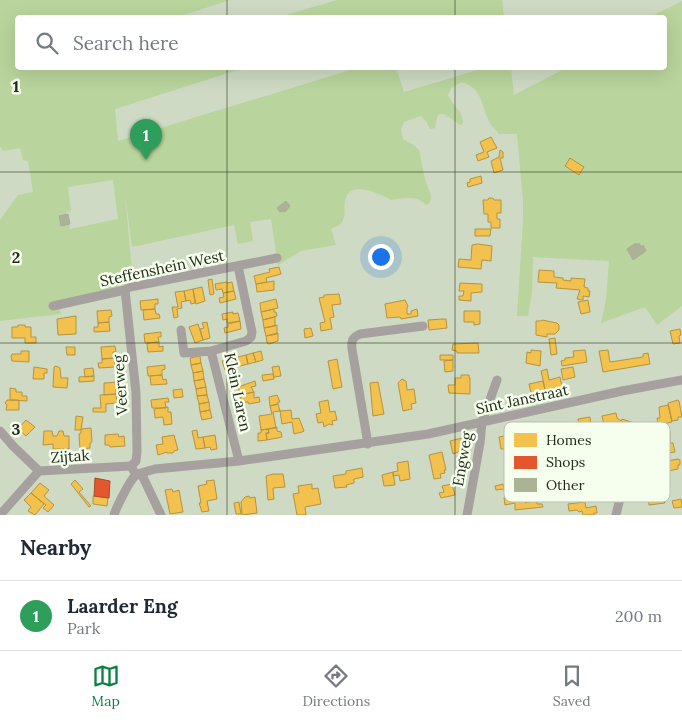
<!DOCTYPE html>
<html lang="en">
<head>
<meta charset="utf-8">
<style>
	:root { --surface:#fff; --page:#f2f2f3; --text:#1f2937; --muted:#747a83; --line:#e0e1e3; --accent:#0b8043 }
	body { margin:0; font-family:Lora,serif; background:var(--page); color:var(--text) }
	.you { position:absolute; left:380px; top:256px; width:18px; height:18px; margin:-12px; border:4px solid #fff; border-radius:50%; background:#1a73e8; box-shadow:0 0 0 8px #1a73e833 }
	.badge { display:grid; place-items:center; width:32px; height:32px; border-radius:50%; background:var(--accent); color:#fff; font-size:16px; font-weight:700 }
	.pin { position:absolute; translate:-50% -41px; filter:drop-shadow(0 1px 2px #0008) }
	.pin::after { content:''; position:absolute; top:26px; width:18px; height:15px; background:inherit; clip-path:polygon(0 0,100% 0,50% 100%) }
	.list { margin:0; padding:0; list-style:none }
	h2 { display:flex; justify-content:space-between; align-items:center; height:65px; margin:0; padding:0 20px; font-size:21px }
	h2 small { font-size:16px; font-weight:400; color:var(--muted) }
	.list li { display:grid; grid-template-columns:32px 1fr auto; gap:15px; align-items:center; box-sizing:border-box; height:70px; padding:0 20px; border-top:1px solid var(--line) }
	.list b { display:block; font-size:19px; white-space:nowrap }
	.list p { margin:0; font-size:16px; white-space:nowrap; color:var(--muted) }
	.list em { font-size:16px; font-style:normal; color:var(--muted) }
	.icon { flex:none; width:28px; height:28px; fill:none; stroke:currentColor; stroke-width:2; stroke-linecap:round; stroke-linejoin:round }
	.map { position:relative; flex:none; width:682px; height:515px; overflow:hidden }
	.search { position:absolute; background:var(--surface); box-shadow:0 5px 20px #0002; left:15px; right:15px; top:15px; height:55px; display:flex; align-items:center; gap:12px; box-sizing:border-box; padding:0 18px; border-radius:5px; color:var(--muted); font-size:19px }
	.sheet { height:135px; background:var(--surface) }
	nav { display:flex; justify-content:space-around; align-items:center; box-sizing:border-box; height:70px; border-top:1px solid var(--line); background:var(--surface); font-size:14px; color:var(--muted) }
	nav a { display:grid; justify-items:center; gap:2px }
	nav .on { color:var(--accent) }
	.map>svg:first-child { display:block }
</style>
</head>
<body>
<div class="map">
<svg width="682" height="515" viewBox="0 0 682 515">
	<rect width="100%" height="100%" fill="#cedac3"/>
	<path fill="#b9d49c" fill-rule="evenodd" d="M0 0H230L178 17 18 18V68H244L115 109 118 141 357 68H396L404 92 484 68H511L514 95 566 68H664V18L650 17 682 1V306L657 325 645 307 601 323 606 300 609 261 533 257 532 292 528 316H517L523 221V201L517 134H499C497 131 493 128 491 125 481 108 484 88 461 82L451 88 448 95C452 105 463 111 463 123L460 125 444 114H439L437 117 435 128 430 129 426 121 421 116 404 122 401 129 403 139 415 146 419 150 425 179 431 196 430 203 426 205C418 195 403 198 391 200 381 194 352 181 346 197 343 205 346 213 343 220 342 225 335 227 331 229L336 245 301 251 278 265 271 219 250 222 253 241 238 244 234 225 132 247 125 194 133 283 59 303 61 314 0 321V220L18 195 33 192 28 161 23 160 20 148 3 151 0 146ZM113 180 118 219 70 229 66 212 71 211 68 187Z
		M337 0H502L504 17H279Z"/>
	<path fill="#f2c14e" stroke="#b4943f" d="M491 137 497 148 487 152 489 157 478 161 476 155 484 152 480 142Z
		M500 150 503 152V158H500L503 170 494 173 491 161 499 157Z
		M570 158 584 167 579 175 565 166Z
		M481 176 482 183 468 187 467 183 470 182V179Z
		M489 198H493L494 200H501V213H497V219H500V228H491V222H488V214H484L483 200H488Z
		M475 229H491L490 236H475Z
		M478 244 492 246 491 261 482 260 481 269 458 267 459 259 471 260 472 245Z
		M279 267 281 274 266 278 267 282 256 284 254 276 270 272 269 269Z
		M539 270 554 271V277L563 278V280L571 281V278L585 279 584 287 588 288V291H590L589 297 583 296V300L577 299 580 290 556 288 557 283 538 282Z
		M212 279 214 294 210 295 208 280Z
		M274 281V290L257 292 256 284Z
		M227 282V283L232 282 234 291 223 293 222 289 216 290 215 284Z
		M460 283 482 284V292L471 293V301L459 300V296H463L464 291H459Z
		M202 287 205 301 196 304 193 289Z
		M193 289 195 303 191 304 190 300 186 301 184 291Z
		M184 291 186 301 181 302 182 308 177 309 178 317 174 318 172 307H178L175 292Z
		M234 291 236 299 220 303 219 298 224 297 223 293Z
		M339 294 341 304 332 305 334 317 330 318 332 329 321 331 320 323 325 322 319 298 324 297V295Z
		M158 299V304H155V309L141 310 140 301Z
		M276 299 278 308 261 312 260 303Z
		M405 300 408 306 407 308V314H411V311L417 309 418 316 401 319 400 317 387 318 385 304Z
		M588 300 590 312 581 314 578 302Z
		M155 309 156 314H159L160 318 144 320 143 310Z
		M274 309V312H276L277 316 263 320 261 312Z
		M111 310 112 316 109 317V322L98 323 97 311Z
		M464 311H480V324L474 325V322H464Z
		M233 312V314L238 313 240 321 227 323V319L223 320 222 314Z
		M76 316V334L58 335 57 319Z
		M275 317V326L264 328 263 320Z
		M443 319H446L447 328 429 330 428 320Z
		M542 320 557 323 559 325V330L555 334H547V337L536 335V321H541Z
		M240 321 241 329 225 333 224 328 228 327V324Z
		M109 322 110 331 94 332V327H98V323Z
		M207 322 210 338 203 340 200 329 204 328 202 323Z
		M198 324 203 340 195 343 189 327Z
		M18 325H25V327H31V337H36V343H25V338H12V327H18Z
		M277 325V334L266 336 264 328Z
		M311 328 313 336 305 338 304 329Z
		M680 329 681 335 679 336 680 343 673 344 670 331Z
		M161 332V337H158L159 342 145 343 144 334Z
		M278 333V341L269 344 267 343 266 336Z
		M555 338 557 354 551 355 549 339Z
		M159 342V347L163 346V351L148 352 147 343Z
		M478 343 479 353H457V351L452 350 453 344Z
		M115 346 116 352H113L114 358 102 359 101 347Z
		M66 347H75V355H67Z
		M531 350 541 351 540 366 526 363 527 352 531 353Z
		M585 350 587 362 562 366 561 361 565 360V358L574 357 573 351Z
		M608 350 610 362 643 357V354L648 353 650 364 603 372 599 351Z
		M21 351H29V362L12 361 11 356 12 354H21Z
		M261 351 263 360 256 362 253 353Z
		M253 353 256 362 248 364 246 355Z
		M246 355 248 364 240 366 238 357Z
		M440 355H453V360H440Z
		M200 356 201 363 191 365 190 358Z
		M238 357 240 366 233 368 230 359Z
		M114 358 115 367 99 368 98 363H102V359Z
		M230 359 233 368 225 370 222 361Z
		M337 359 342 387 333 389 328 361Z
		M453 360V371L445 372 444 361Z
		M201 363 203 371 193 373 191 365Z
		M165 365V369L162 370V375L148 376 147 367Z
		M56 366 60 368 61 378H68L67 388 53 387 54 367Z
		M279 366 281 376 274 377 272 367Z
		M34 367 47 369V373H44V379H33Z
		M573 367 575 377 563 380 561 369Z
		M93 368 94 376 85 377 84 369Z
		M547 369 549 380 560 377 563 391 546 394 541 371Z
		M203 371 204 379 194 381 193 373Z
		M273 374 274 379 263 381 262 375Z
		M162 375 163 380 166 379 167 384 151 385 150 376Z
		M461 375H469V378H470V394L449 393 448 385H455V378H461Z
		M94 376V381L79 382V377Z
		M204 379 206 387 196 389 194 381Z
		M402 379 406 381 407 390 414 389 416 403 411 404 412 409 403 411 398 383Z
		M255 381 256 386 251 387 254 392 240 395 238 387Z
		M543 381 546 394 532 397 529 384Z
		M119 382V389H116V394L104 395V383Z
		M378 382 384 414 373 416 370 383Z
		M206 387 207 395 197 396 196 389Z
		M10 388 16 389V392H22V396H27V401L10 400Z
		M182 389 183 397 174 398 173 390Z
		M254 392V398L259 397 260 402 249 404 248 402 242 403 240 395Z
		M116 394 117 403 106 404V412H93V408H101L100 395Z
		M207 395 209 402 199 404 197 396Z
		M277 395 280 402H278V404L270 406 269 397Z
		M168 398 169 402H165L166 408H152L151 400Z
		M7 400H19V410H6L7 405 5 403Z
		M328 400 330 412 335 411 337 420 332 421 333 425 329 424 324 427 323 422 318 423 316 414 321 413 319 402Z
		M678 400 679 401 682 417H678V420L672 421 668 403Z
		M209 402 210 410 200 412 199 404Z
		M278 404 280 411 273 412 276 428 261 430 259 416 272 414 270 406Z
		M668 405 672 422 658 425 657 418H660L659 407Z
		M168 407V412H171L172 424 164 425 163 417 155 418 154 409Z
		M210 410 212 418 202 420 200 412Z
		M291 410 292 419 299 418 304 431 302 432 294 434 292 422 282 424 280 411Z
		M616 413 617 418 621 421 622 419 637 424 634 432 615 424 609 425 610 429 606 430 607 433 601 434 600 426 604 425 602 416Z
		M76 416 83 417 81 430H75Z
		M590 417 592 432 586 433V436L576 438 574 428 579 427 578 419Z
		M26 420 35 427 26 436 18 429Z
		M277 427V431L281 432 282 437 267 440 266 433H269L268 429Z
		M91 428 92 442 90 443V448L80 449 79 434 81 433V429Z
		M268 429 269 433H266L267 440 258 441V433H261V430Z
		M197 430 198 438 203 437 205 448 196 449 192 431Z
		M44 431H52L53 436H57L59 431H63L64 436H69V449H53V444L43 445Z
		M670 431V443H673L675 452 667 453 666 448 659 449 657 433Z
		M118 434 119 437 124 436 125 446 110 447 109 445H105V435Z
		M174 435 178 450 174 451 173 453H167V452L158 455 156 445 163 444 162 437Z
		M215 435 217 449 211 450 210 447 205 448 203 437Z
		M509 435 511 446 522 444 524 454 506 455 505 449H501L499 437Z
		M462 438 464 447 462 448 461 451 453 454 450 441Z
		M442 452 446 470H444L445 473 440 474 441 478 434 479 429 455Z
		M678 459 680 460V465H678V469L657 473 656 463Z
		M408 461 410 479 400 481 399 475 393 476V472L398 471 397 463Z
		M362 468 363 477 354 479V483L346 485 347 487 335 488 333 476 346 474V471Z
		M393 472 395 485 384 486 382 475Z
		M273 474H283L285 487 273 488 274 499 268 500 266 476Z
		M534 477 535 483 520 485 521 494 505 496 504 489 496 490 495 486 503 484 504 488 513 486 516 485V480Z
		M75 480 83 489 79 492 91 506 89 507 71 484Z
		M214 480 217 499 207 501 209 511 202 512 199 503H201L198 486 207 484 206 481Z
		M40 483 49 490 44 496 54 505 48 512 43 508 46 505 31 493Z
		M312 484V489L318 488 321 504 305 507 306 515H297L293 494 299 493 298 486Z
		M452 484 455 495 441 498 439 493 444 492 442 486Z
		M172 489 173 492 179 490 183 512 170 514 165 490Z
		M31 493 44 504 35 515 28 511 31 507 24 500Z
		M523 494 525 503 536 500 537 504H542L543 507 515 510V503L505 505 504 497Z
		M660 494 661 498H664L665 503 649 505 648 496Z
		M93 496 108 498 107 506 93 504Z
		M249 496 250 498 255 497 257 513 242 515 241 502 245 497Z
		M681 499 682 507 674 508 672 501Z
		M239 502 241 514H236L234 503Z
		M585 502 586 508 596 506 597 513H594V515H583L582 511 579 512 577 510 569 511 568 504Z"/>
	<path fill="#e4572e" stroke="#aa4a28" d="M95 478 110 481 109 498 94 496Z"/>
	<path fill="#acb295" stroke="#a8ad9b" d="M286 201 290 206 285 212 282 211 280 212 277 208Z
		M68 214 70 224 61 226 59 216Z
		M636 243 637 245 639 243 641 247 643 245 646 251 633 260 627 249Z"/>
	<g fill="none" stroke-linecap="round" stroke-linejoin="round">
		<path stroke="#a6a19e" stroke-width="9" d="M238 266 252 332 251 337 246 341 211 351 239 461
			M125 290 136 393 137 452 136 461 131 466 136 475
			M53 306 125 290 130 287 277 258
			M181 330 184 353 211 351
			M0 431 13 446 39 471
			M368 444 352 349C351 341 352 338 360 334L423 326
			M141 473 161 515
			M0 515 39 471 131 466
			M114 515C116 508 130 480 135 476 141 472 149 471 155 469L239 461 428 434 622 391 682 380
			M467 515 480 443 482 422 497 380
			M616 515 631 452"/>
	</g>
	<path fill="none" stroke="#232a1b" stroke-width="1" stroke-opacity="0.55" d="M227 0V18M455 0V18M227 68V515M455 68V515M0 172H682M0 343H682"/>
	<g text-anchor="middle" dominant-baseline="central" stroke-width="5" stroke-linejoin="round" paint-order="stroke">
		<g font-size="15" fill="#232a1b" stroke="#f6ffee">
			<text transform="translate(162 268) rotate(-12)">Steffenshein West</text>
			<text transform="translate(120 385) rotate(-94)">Veerweg</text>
			<text transform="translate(238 392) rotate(78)">Klein Laren</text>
			<text transform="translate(522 399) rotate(-12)">Sint Janstraat</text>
			<text transform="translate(70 456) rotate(-4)">Zijtak</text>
			<text transform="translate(462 459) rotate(-80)">Engweg</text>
		</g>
	</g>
	<rect x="504" y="422" width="166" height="80" rx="8" fill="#f6ffee" stroke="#b7bfaf" stroke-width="1"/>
	<rect x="514" y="433" width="23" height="14" fill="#f2c14e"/>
	<rect x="514" y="456" width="23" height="13" fill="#e4572e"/>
	<rect x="514" y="478" width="23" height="14" fill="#acb295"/>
	<g font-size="14" fill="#232a1b">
		<text x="546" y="445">Homes</text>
		<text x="546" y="467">Shops</text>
		<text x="546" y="490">Other</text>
	</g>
	<g font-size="16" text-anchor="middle" font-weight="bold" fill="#232a1b" stroke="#f6ffee" stroke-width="5" stroke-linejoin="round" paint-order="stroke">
		<text x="16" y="92">1</text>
		<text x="16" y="263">2</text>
		<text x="16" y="435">3</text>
	</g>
</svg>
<div class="you"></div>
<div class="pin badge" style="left:146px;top:160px;background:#2e9e5b">1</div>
<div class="search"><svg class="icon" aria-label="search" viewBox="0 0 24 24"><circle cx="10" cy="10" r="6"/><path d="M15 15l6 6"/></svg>Search here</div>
</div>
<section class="sheet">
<h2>Nearby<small></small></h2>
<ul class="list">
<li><span class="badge" style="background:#2e9e5b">1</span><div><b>Laarder Eng</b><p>Park</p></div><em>200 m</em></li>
</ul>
</section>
<nav>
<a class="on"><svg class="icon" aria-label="map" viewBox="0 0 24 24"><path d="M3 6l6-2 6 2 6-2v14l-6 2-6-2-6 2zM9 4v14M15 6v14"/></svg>Map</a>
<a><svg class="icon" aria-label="directions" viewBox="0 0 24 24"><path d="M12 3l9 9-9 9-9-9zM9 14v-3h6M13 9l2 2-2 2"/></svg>Directions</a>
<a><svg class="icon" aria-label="saved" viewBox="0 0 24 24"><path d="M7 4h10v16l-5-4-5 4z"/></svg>Saved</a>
</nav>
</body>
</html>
